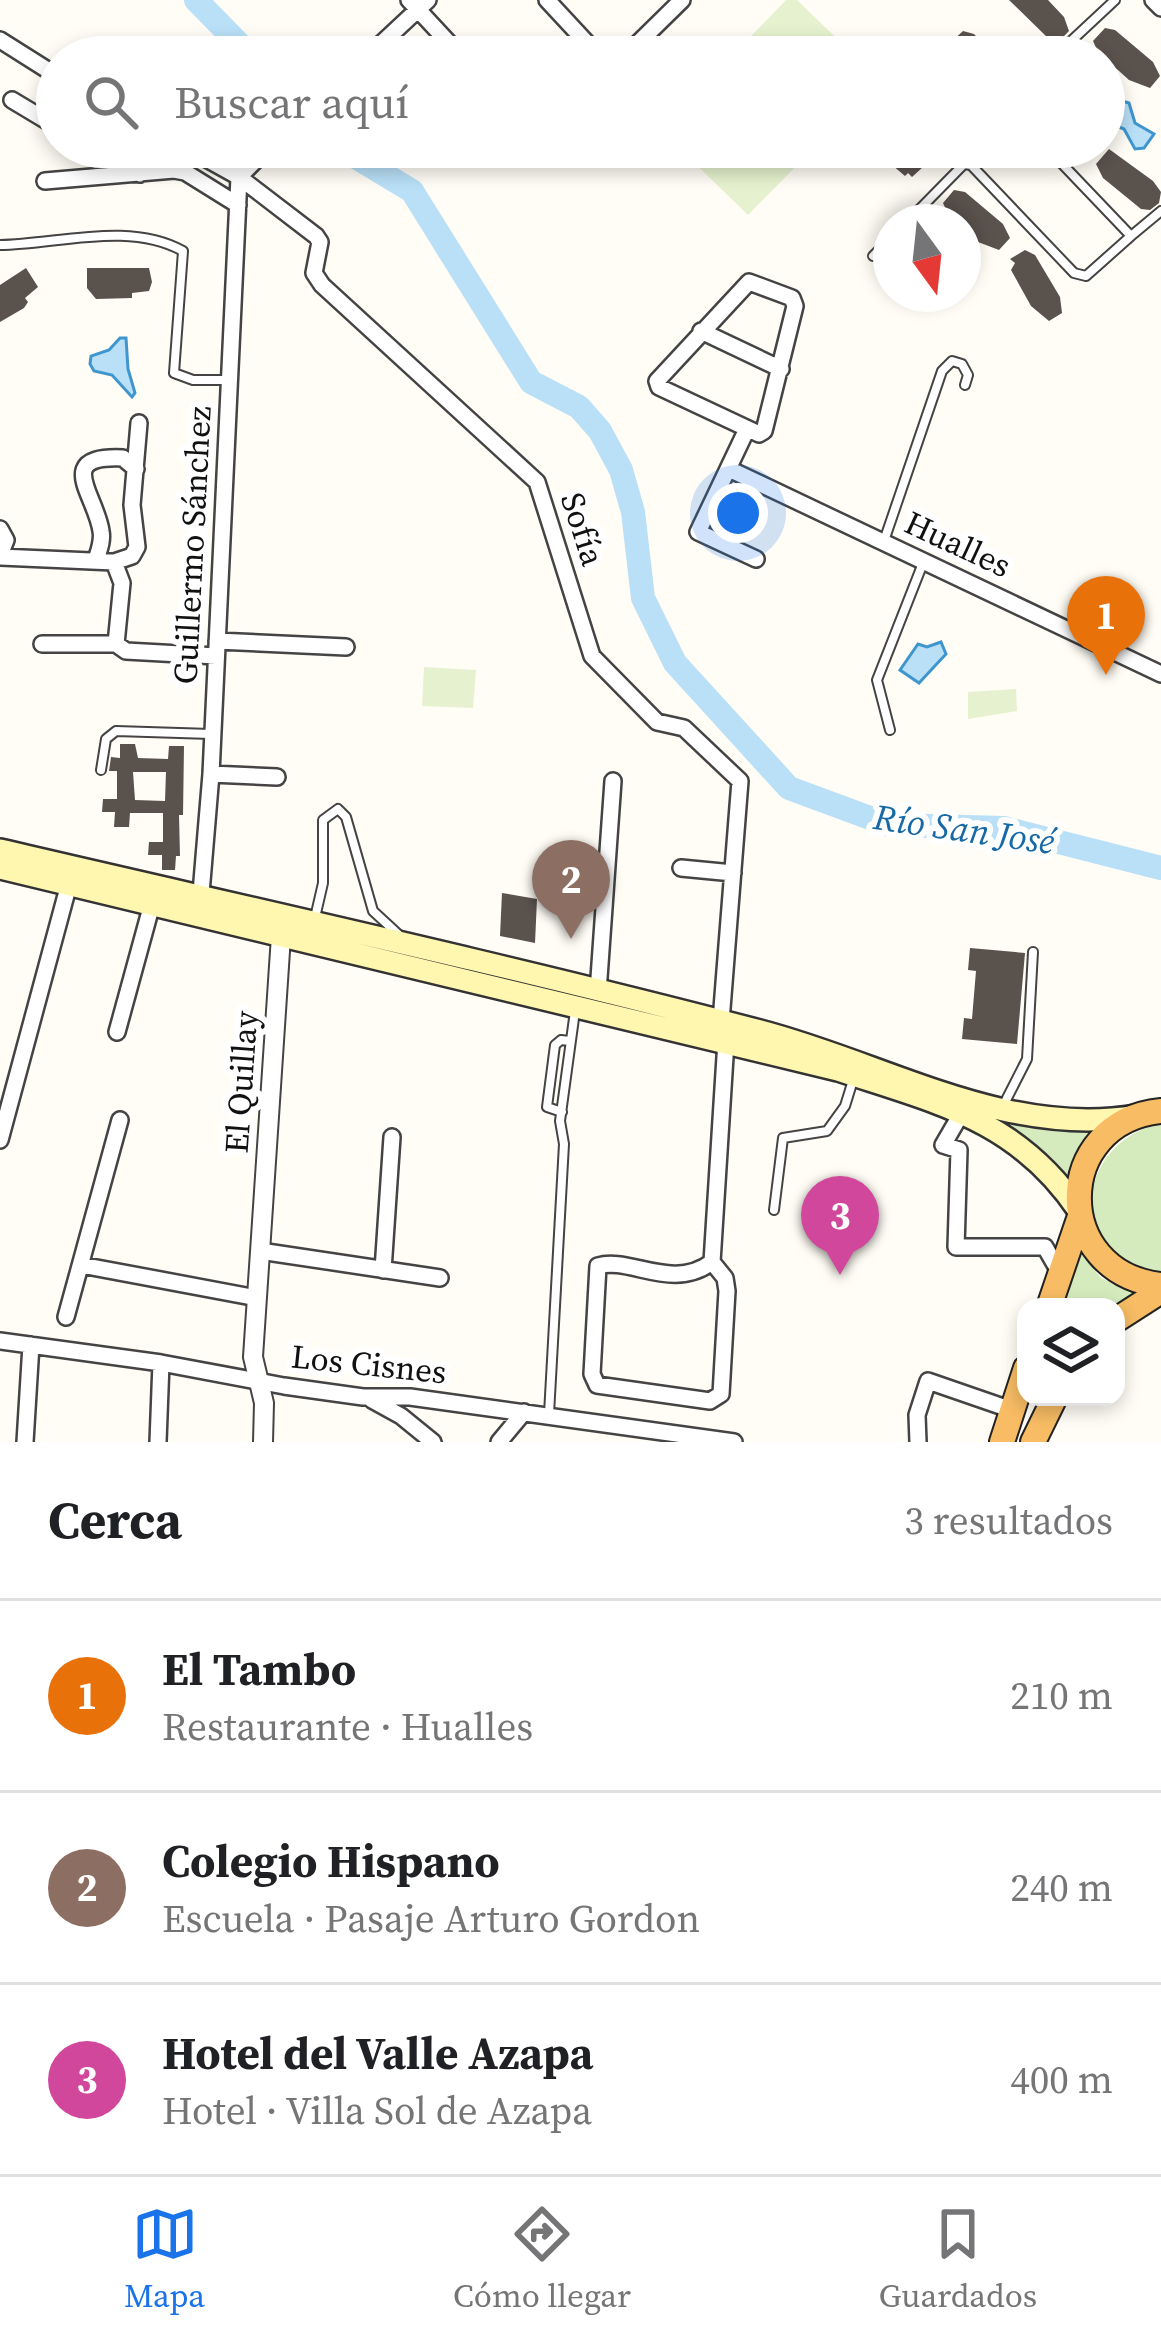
<!DOCTYPE html>
<html lang="es">
<head>
<meta charset="utf-8">
<style>
	:root { --surface:#fff; --page:#f2f2f2; --text:#202124; --muted:#757577; --line:#e0e0e0; --accent:#1a73e8 }
	body { margin:0; font-family:"Source Serif 4",serif; background:var(--page); color:var(--text) }
	.controls { position:absolute; right:36px; bottom:36px; display:grid; overflow:hidden; border-radius:24px; box-shadow:0 6px 18px #0003 }
	.controls button { width:108px; height:108px; display:grid; place-items:center; padding:0; border:0; border-bottom:3px solid var(--line); background:var(--surface); color:var(--text); font:60px sans-serif }
	.compass { position:absolute; left:873px; top:204px; width:108px; height:108px; border-radius:50%; background:var(--surface); box-shadow:0 6px 18px #0003; rotate:165deg }
	.you { position:absolute; left:738px; top:513px; width:42px; height:42px; margin:-30px; border:9px solid #fff; border-radius:50%; background:#1a73e8; box-shadow:0 0 0 18px #1a73e833 }
	.badge { display:grid; place-items:center; width:78px; height:78px; border-radius:50%; background:var(--accent); color:#fff; font-size:39px; font-weight:700 }
	.pin { position:absolute; translate:-50% -99px; filter:drop-shadow(0 3px 6px #0008) }
	.pin::after { content:''; position:absolute; top:63px; width:42px; height:36px; background:inherit; clip-path:polygon(0 0,100% 0,50% 100%) }
	.list { margin:0; padding:0; list-style:none }
	h2 { display:flex; justify-content:space-between; align-items:center; height:156px; margin:0; padding:0 48px; font-size:51px }
	h2 small { font-size:39px; font-weight:400; color:var(--muted) }
	.list li { display:grid; grid-template-columns:78px 1fr auto; gap:36px; align-items:center; box-sizing:border-box; height:192px; padding:0 48px; border-top:3px solid var(--line) }
	.list b { display:block; font-size:45px; white-space:nowrap }
	.list p { margin:0; font-size:39px; white-space:nowrap; color:var(--muted) }
	.list em { font-size:39px; font-style:normal; color:var(--muted) }
	.icon { flex:none; width:66px; height:66px; fill:none; stroke:currentColor; stroke-width:2; stroke-linecap:round; stroke-linejoin:round }
	.map { position:relative; flex:none; width:1161px; height:1442px; overflow:hidden }
	.search { position:absolute; background:var(--surface); box-shadow:0 6px 18px #0003; left:36px; right:36px; top:36px; height:132px; display:flex; align-items:center; gap:30px; box-sizing:border-box; padding:0 42px; border-radius:66px; color:var(--muted); font-size:45px }
	.sheet { height:732px; background:var(--surface) }
	nav { display:flex; justify-content:space-around; align-items:center; box-sizing:border-box; height:168px; border-top:3px solid var(--line); background:var(--surface); font-size:33px; color:var(--muted) }
	nav a { display:grid; justify-items:center; gap:6px }
	nav .on { color:var(--accent) }
	.map>svg:first-child { display:block }
</style>
</head>
<body>
<div class="map">
<svg width="1161" height="1442" viewBox="0 0 1161 1442">
	<rect width="100%" height="100%" fill="#fffdf5"/>
	<path fill="#d5ebbd" d="M1004 1121 1097 1131 1071 1183 1057 1165Z
		M1161 1124V1274C1152 1272 1141 1270 1133 1266 1062 1230 1089 1137 1161 1124Z
		M1078 1250 1101 1278 1135 1294 1116 1308 1059 1307Z"/>
	<path fill="#e6f2cf" d="M786 0H797L856 57H731Z
		M678 147H815L748 215Z
		M424 667 476 670 473 708 422 706Z
		M1016 689 1017 711 968 719V692Z"/>
	<path fill="#b9e0f7" stroke="#3f96cf" stroke-width="3" d="M1115 99 1129 103 1135 123 1154 134 1144 148 1135 149 1124 129 1104 121V111Z
		M120 338H126L128 369 135 393 132 397 112 375 94 371 90 364 91 356 109 350Z
		M941 642 946 654 919 683 900 670 918 644 927 647Z"/>
	<g fill="none" stroke-linecap="round" stroke-linejoin="round">
		<path stroke="#b9e0f7" stroke-width="24" d="M196 0 252 57
			M339 147 412 191 531 382 579 407 600 431 621 470 633 512 643 598 675 663 789 788 889 825 1004 828 1161 868"/>
	</g>
	<path fill="#5a524d" fill-rule="evenodd" d="M1009 0H1048L1064 17 1069 31 1058 42 1054 38 1051 41Z
		M1105 28 1115 30 1153 62 1160 76 1150 88 1129 80 1098 52 1093 41Z
		M963 31 974 34 996 57H959L950 43Z
		M871 147H923L915 154 923 167 912 177 908 173 905 176Z
		M1109 149 1153 181 1161 192 1159 203 1150 210 1141 209 1103 178 1096 164Z
		M954 190 965 192 1003 224 1010 238 999 250 978 242 963 229V222L948 214 943 203Z
		M1025 250 1035 255 1060 297 1062 313 1049 321 1031 306 1011 270 1015 263 1010 259Z
		M26 268 38 287 25 298 28 302 24 308 0 322V285Z
		M87 268H149L152 282 149 291 132 293V298L96 299 87 288Z
		M120 744H135L138 758 168 759 169 746H184L183 815H179L180 856H176L175 870H162V855H148L149 842H163V813H130L129 827H114L115 812H102L103 799H117V771H109L111 757 120 758ZM133 772H166L165 801 135 800Z
		M502 893 537 899 535 943 500 936Z
		M970 948 1025 953 1017 1044 962 1039 964 1018 972 1019 976 971 968 970Z"/>
	<g fill="none" stroke-linecap="round" stroke-linejoin="round">
		<defs>
			<path id="service" d="M1054 57 1115 0
				M1046 147 1131 236 1161 211
				M907 222 964 164 971 165 1074 273 1086 276 1131 236
				M0 245C59 244 129 221 183 251L174 373 193 380H228
				M873 256 891 238
				M884 541 942 371 952 361 962 364 968 375 965 385
				M890 730 877 680 923 563
				M101 770 106 739 116 731 211 734
				M314 922 323 883V820L338 809 346 817 373 911 399 935
				M1002 1108 1027 1059 1033 952
				M562 1112 547 1107 555 1045 561 1040 570 1041
				M774 1210 783 1138 827 1131 845 1106 854 1077
				M549 1414 564 1144 560 1121 575 1011"/>
			<path id="minor" d="M409 0 462 57
				M547 0 600 57
				M1153 0 1161 8
				M0 40 57 76
				M367 57 428 0
				M624 57 682 0
				M12 100 57 127
				M92 147 140 174
				M185 147 239 177 316 236 320 242 314 273 322 285 537 482 592 656 657 722 684 728 740 781 721 1021
				M239 177 269 147
				M45 181 174 170 185 172 238 205
				M749 282 792 298 795 306 764 431 759 434 659 387 657 381Z
				M701 331 781 369
				M747 429 698 532 756 559
				M729 469 1161 674
				M0 529 6 540 0 555
				M0 557 114 562 122 583 116 644
				M96 560C99 550 103 541 101 531 96 495 53 455 123 458L136 469
				M114 562 132 556 137 547 132 505 139 423
				M217 641 346 647
				M42 644H116L126 651 216 656
				M211 774 277 777
				M681 868 733 873
				M200 905 211 774 239 177
				M598 992 613 781
				M117 1032 152 904
				M961 1114 943 1145 959 1150 956 1247H1045L1060 1273
				M0 1140 69 884
				M260 1251 440 1278
				M712 1262C672 1292 629 1256 598 1266L592 1374 597 1385 710 1401 721 1394 727 1291 725 1278 712 1262 726 1041
				M81 1265 257 1298
				M383 1270 392 1137
				M66 1317 120 1120
				M0 1341 161 1363 284 1386 363 1397H410L734 1442
				M372 1400 401 1416 433 1442
				M25 1442 31 1345
				M158 1442 161 1363
				M499 1442 524 1412
				M918 1442 917 1415 928 1381 1012 1410"/>
			<path id="tertiary" d="M263 1442 264 1403 253 1357 282 921"/>
			<path id="secondary" d="M0 850C253 909 508 965 760 1031 884 1063 1005 1138 1136 1116
				M0 868 838 1070C937 1103 1017 1119 1079 1211"/>
			<path id="trunk" d="M1161 1111C1052 1122 1051 1273 1161 1285
				M1049 1307 1079 1219
				M1116 1320 1161 1291
				M1002 1442 1026 1368
				M1033 1442 1055 1397"/>
		</defs>
		<use href="#service" stroke="#444" stroke-width="12"/>
		<use href="#minor" stroke="#444" stroke-width="20"/>
		<use href="#tertiary" stroke="#444" stroke-width="22"/>
		<use href="#secondary" stroke="#333" stroke-width="26"/>
		<use href="#trunk" stroke="#222" stroke-width="28"/>
		<use href="#service" stroke="#fff" stroke-width="8"/>
		<use href="#minor" stroke="#fff" stroke-width="15"/>
		<use href="#tertiary" stroke="#fff" stroke-width="18"/>
		<use href="#secondary" stroke="#fff6b0" stroke-width="21"/>
		<use href="#trunk" stroke="#f7bc64" stroke-width="24"/>
	</g>
	<g text-anchor="middle" dominant-baseline="central" stroke-width="12" stroke-linejoin="round" paint-order="stroke">
		<g font-size="33" fill="#111" stroke="#fff">
			<text transform="translate(583 529) rotate(72)">Sofía</text>
			<text transform="translate(958 544) rotate(25)">Hualles</text>
			<text transform="translate(192 545) rotate(-87)">Guillermo Sánchez</text>
			<text transform="translate(241 1082) rotate(-86)">El Quillay</text>
			<text transform="translate(369 1364) rotate(6)">Los Cisnes</text>
		</g>
		<g font-size="36" font-style="italic" fill="#1768a6" stroke="#fff">
			<text transform="translate(964 829) rotate(8)">Río San José</text>
		</g>
	</g>
</svg>
<div class="controls">
<button><svg class="icon" aria-label="layers" viewBox="0 0 24 24"><path d="M12 4l9 5-9 5-9-5zM3 14l9 5 9-5"/></svg></button>
</div>
<svg class="compass" viewBox="-18 -18 36 36"><path d="M0-13l5 13h-10z" fill="#e53935"/><path d="M0 13l5-13h-10z" fill="#757577"/></svg>
<div class="you"></div>
<div class="pin badge" style="left:1106px;top:675px;background:#e8710a">1</div>
<div class="pin badge" style="left:571px;top:939px;background:#8d6e63">2</div>
<div class="pin badge" style="left:840px;top:1275px;background:#d1479c">3</div>
<div class="search"><svg class="icon" aria-label="search" viewBox="0 0 24 24"><circle cx="10" cy="10" r="6"/><path d="M15 15l6 6"/></svg>Buscar aquí</div>
</div>
<section class="sheet">
<h2>Cerca<small>3 resultados</small></h2>
<ul class="list">
<li><span class="badge" style="background:#e8710a">1</span><div><b>El Tambo</b><p>Restaurante · Hualles</p></div><em>210 m</em></li>
<li><span class="badge" style="background:#8d6e63">2</span><div><b>Colegio Hispano</b><p>Escuela · Pasaje Arturo Gordon</p></div><em>240 m</em></li>
<li><span class="badge" style="background:#d1479c">3</span><div><b>Hotel del Valle Azapa</b><p>Hotel · Villa Sol de Azapa</p></div><em>400 m</em></li>
</ul>
</section>
<nav>
<a class="on"><svg class="icon" aria-label="map" viewBox="0 0 24 24"><path d="M3 6l6-2 6 2 6-2v14l-6 2-6-2-6 2zM9 4v14M15 6v14"/></svg>Mapa</a>
<a><svg class="icon" aria-label="directions" viewBox="0 0 24 24"><path d="M12 3l9 9-9 9-9-9zM9 14v-3h6M13 9l2 2-2 2"/></svg>Cómo llegar</a>
<a><svg class="icon" aria-label="saved" viewBox="0 0 24 24"><path d="M7 4h10v16l-5-4-5 4z"/></svg>Guardados</a>
</nav>
</body>
</html>
